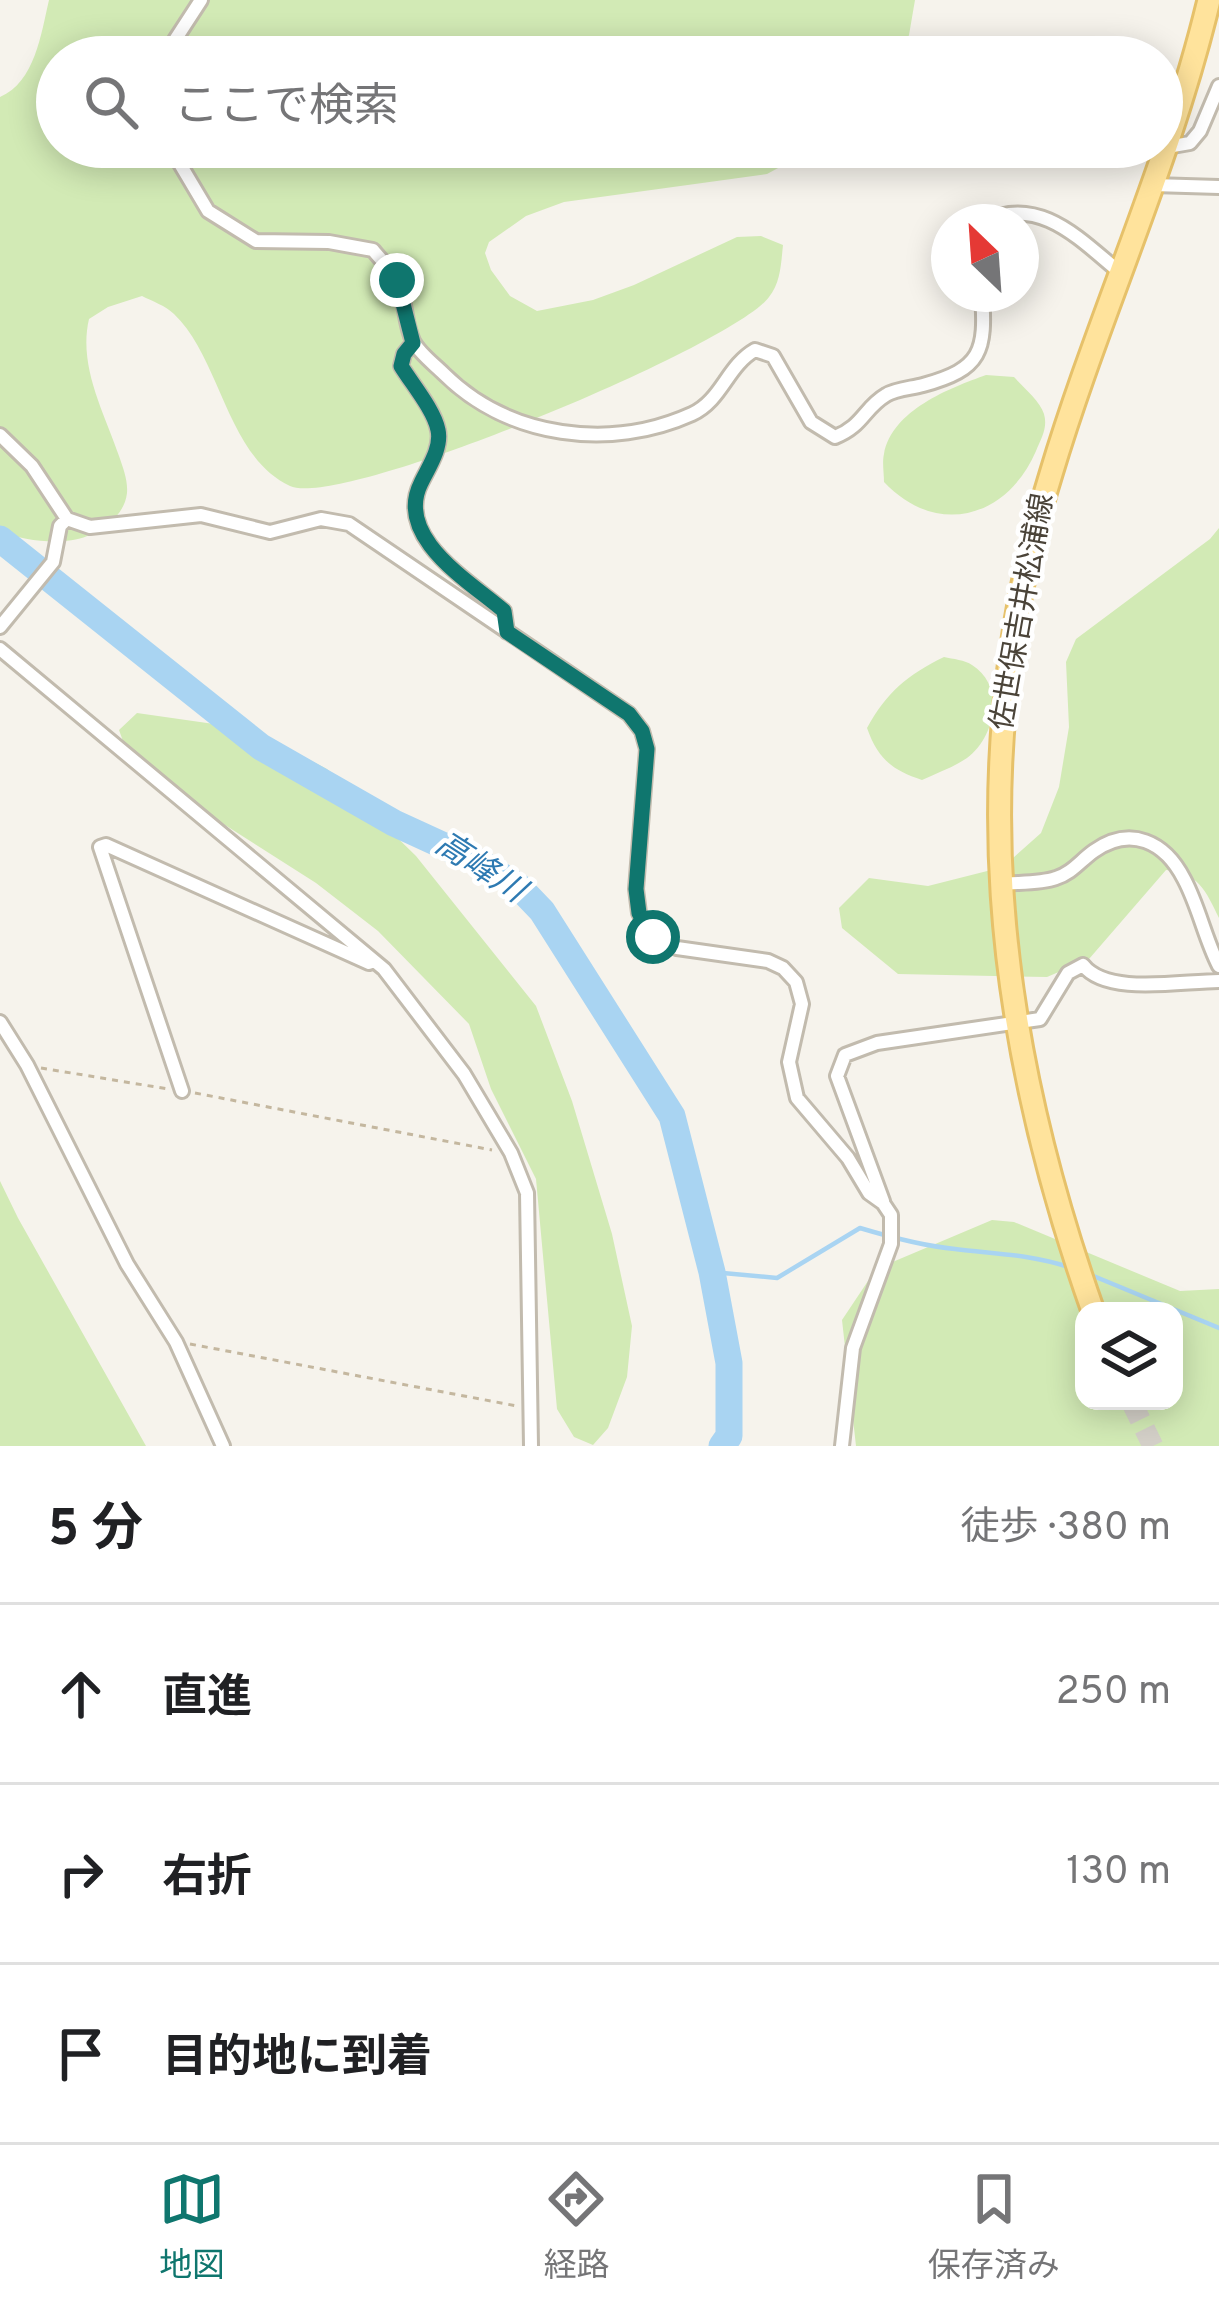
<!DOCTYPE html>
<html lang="ja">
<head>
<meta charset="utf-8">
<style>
	:root { --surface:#fff; --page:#f2f2f2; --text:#202124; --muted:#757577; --line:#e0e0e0; --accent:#0f766e }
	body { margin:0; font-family:Overpass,"Noto Sans JP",sans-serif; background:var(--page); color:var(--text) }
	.controls { position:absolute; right:36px; bottom:36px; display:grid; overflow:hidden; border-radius:24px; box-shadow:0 6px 30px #0003 }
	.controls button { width:108px; height:108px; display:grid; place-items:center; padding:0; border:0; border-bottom:3px solid var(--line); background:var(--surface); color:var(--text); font:60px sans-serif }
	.compass { position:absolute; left:931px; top:204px; width:108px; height:108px; border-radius:50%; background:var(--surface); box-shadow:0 6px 30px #0003; rotate:335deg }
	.stop { position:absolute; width:36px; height:36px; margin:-27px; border:9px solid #0f766e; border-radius:50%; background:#fff }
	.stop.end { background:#0f766e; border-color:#fff; box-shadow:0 3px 12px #0008 }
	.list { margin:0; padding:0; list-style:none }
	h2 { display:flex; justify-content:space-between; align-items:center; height:156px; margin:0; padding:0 48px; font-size:51px }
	h2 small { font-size:39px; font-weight:400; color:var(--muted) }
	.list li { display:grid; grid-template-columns:78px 1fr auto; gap:36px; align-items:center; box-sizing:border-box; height:180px; padding:0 48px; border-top:3px solid var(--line) }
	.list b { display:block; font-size:45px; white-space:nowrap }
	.list em { font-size:39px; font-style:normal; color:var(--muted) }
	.icon { flex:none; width:66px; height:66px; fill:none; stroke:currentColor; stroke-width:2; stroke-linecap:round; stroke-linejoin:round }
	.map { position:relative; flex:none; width:1219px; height:1446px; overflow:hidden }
	.search { position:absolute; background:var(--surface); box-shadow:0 6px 30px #0003; left:36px; right:36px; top:36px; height:132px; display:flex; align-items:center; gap:30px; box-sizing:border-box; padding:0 42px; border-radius:66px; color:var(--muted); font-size:45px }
	.sheet { height:696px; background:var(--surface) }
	nav { display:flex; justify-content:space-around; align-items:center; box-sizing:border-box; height:168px; border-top:3px solid var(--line); background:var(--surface); font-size:33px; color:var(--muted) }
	nav a { display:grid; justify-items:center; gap:6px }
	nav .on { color:var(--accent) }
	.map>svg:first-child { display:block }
</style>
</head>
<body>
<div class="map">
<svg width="1219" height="1446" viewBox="0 0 1219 1446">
	<rect width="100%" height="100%" fill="#f6f3ec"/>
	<path fill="#d2eab5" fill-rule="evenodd" d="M49 0H915L909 35 900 57H57V147H817L767 174 564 202 526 216 489 242 485 253 491 270 510 296 537 311 593 300 634 285 737 237 761 236 783 245C781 263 781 282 769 297 735 345 341 510 290 486 227 457 221 359 174 314 166 306 152 301 142 296L108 307 89 319C78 366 104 412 119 456 123 468 128 480 127 493 125 512 109 526 92 534 66 547 27 541 0 532V97C35 82 41 34 49 0Z
		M986 375 1014 377C1024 388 1040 401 1044 414 1048 428 1041 439 1036 451 1007 518 937 538 884 482 884 473 882 462 884 454 892 410 950 388 986 375Z
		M1219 528V918C1206 891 1198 872 1166 870L1089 959 1047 977 898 974 842 928 839 908 869 878 928 886 1003 867 1041 833 1059 787 1069 727 1066 662 1076 639 1210 539Z
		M944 657C953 659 965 660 972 665 1006 686 995 738 967 758 954 767 937 773 922 780 892 770 878 759 867 728 887 692 907 675 944 657Z
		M137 713 214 724 271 740 327 769 416 856 536 1006 572 1101 612 1234 632 1326 627 1377 608 1428 593 1445 574 1437 557 1409 536 1179 491 1089 469 1024 378 931 316 883 200 809 128 755 119 730Z
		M0 1181 18 1218 146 1446H0Z
		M992 1220 1014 1222 1180 1291 1219 1289V1446H856L842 1320 876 1269ZM1084 1311H1174V1401H1084Z"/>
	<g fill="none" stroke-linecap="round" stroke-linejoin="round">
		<path stroke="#a9d4f2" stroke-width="4.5" d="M712 1272 777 1278 860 1228C890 1237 923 1246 955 1249 996 1254 1028 1254 1069 1267
			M1091 1275 1219 1328"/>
		<path stroke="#a9d4f2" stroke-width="27" d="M0 539 261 747 394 823 479 862 519 887 542 911 672 1116 712 1272 729 1363V1436L722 1446"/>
		<path stroke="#d4d0c8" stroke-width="21" stroke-dasharray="21 10" stroke-linecap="butt" d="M1131 1401 1153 1446"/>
		<defs>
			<path id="street" d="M164 57 201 0
				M170 147 208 211 256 241 329 242 373 250C380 259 390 268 396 279 406 297 404 322 413 341 419 353 434 364 444 374 509 438 610 451 692 414 722 400 727 366 755 350L773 356 811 422 835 437C863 426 864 408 886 395 895 389 912 388 923 385 982 369 986 351 982 294
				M1167 147 1190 143 1200 131 1219 86
				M1153 185 1219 187
				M983 222C1040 194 1080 240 1122 274
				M413 343 404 354 401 366C412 384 434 409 438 430 442 448 428 468 421 483 394 537 468 580 504 611L507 632
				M0 435 32 466 67 519 90 527 201 515 270 532 321 519 349 524 629 714 642 731 647 749 636 889 639 913 653 937 677 948 768 961 783 968 796 982 802 1004 789 1062 797 1098 848 1158 869 1193 883 1203 891 1215V1244L853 1348 842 1446
				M0 627 53 562 60 526 67 519
				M0 649 384 969 464 1074 511 1153 527 1193 531 1446
				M1000 884C1018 882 1039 884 1056 878 1072 873 1080 861 1094 851 1131 825 1165 842 1184 879 1199 907 1205 939 1219 966
				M0 1022 27 1065 127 1264 176 1342 223 1446
				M182 1091 100 847 106 845 369 963
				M883 1201 837 1076 845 1055 877 1043 1040 1019 1068 973 1083 965C1107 996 1181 981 1219 981"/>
			<path id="primary" d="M1093 1311C995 1034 963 759 1051 474 1099 314 1170 163 1209 0"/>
		</defs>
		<use href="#street" stroke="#c2bbae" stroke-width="18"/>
		<use href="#primary" stroke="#e6c16a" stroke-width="27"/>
		<path stroke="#c4b79f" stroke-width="3" stroke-dasharray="6 6" stroke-linecap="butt" d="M41 1068 168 1089
			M195 1093 492 1150
			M190 1344 517 1406"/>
		<use href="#street" stroke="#fff" stroke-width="12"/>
		<use href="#primary" stroke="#ffe39c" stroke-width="21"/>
	</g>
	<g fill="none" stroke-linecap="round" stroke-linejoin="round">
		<path stroke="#0f766e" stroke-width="15" d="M397 280 413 343 404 354 401 366C412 384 434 410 438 430 442 448 428 468 421 483 394 537 469 581 504 611L507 632 629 714 642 731 647 749 636 889 639 913 653 937"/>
	</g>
	<g text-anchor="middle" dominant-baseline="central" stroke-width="9" stroke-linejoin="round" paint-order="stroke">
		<g font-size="30" fill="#4b4439" stroke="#fff">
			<text transform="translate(1024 612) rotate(-80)">佐世保吉井松浦線</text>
		</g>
		<g font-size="33" font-style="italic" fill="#2e7ab2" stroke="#fff">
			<text transform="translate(479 869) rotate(33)">高峰川</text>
		</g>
	</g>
</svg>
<div class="controls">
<button><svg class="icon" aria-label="layers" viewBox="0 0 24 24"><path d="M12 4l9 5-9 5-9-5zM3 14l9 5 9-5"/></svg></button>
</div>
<svg class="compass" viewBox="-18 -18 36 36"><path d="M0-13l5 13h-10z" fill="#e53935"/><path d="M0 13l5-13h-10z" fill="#757577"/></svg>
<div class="stop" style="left:653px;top:937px"></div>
<div class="stop end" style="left:397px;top:280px"></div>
<div class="search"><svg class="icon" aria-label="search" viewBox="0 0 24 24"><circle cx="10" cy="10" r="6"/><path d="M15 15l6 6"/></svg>ここで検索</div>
</div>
<section class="sheet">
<h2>5 分<small>徒歩 · 380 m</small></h2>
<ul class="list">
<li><svg class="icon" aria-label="ahead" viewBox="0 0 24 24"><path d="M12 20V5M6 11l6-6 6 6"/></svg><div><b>直進</b></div><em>250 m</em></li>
<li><svg class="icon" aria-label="right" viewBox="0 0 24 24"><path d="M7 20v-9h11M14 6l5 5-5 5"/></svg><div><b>右折</b></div><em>130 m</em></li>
<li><svg class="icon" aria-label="arrive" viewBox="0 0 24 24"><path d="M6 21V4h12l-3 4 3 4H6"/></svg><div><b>目的地に到着</b></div></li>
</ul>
</section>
<nav>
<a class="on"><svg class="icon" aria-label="map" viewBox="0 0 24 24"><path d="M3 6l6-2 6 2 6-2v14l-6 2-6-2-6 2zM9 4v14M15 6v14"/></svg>地図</a>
<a><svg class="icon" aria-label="directions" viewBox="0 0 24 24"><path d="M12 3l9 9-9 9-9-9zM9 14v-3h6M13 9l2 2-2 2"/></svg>経路</a>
<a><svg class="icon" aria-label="saved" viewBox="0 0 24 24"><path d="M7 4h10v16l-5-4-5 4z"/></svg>保存済み</a>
</nav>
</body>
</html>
